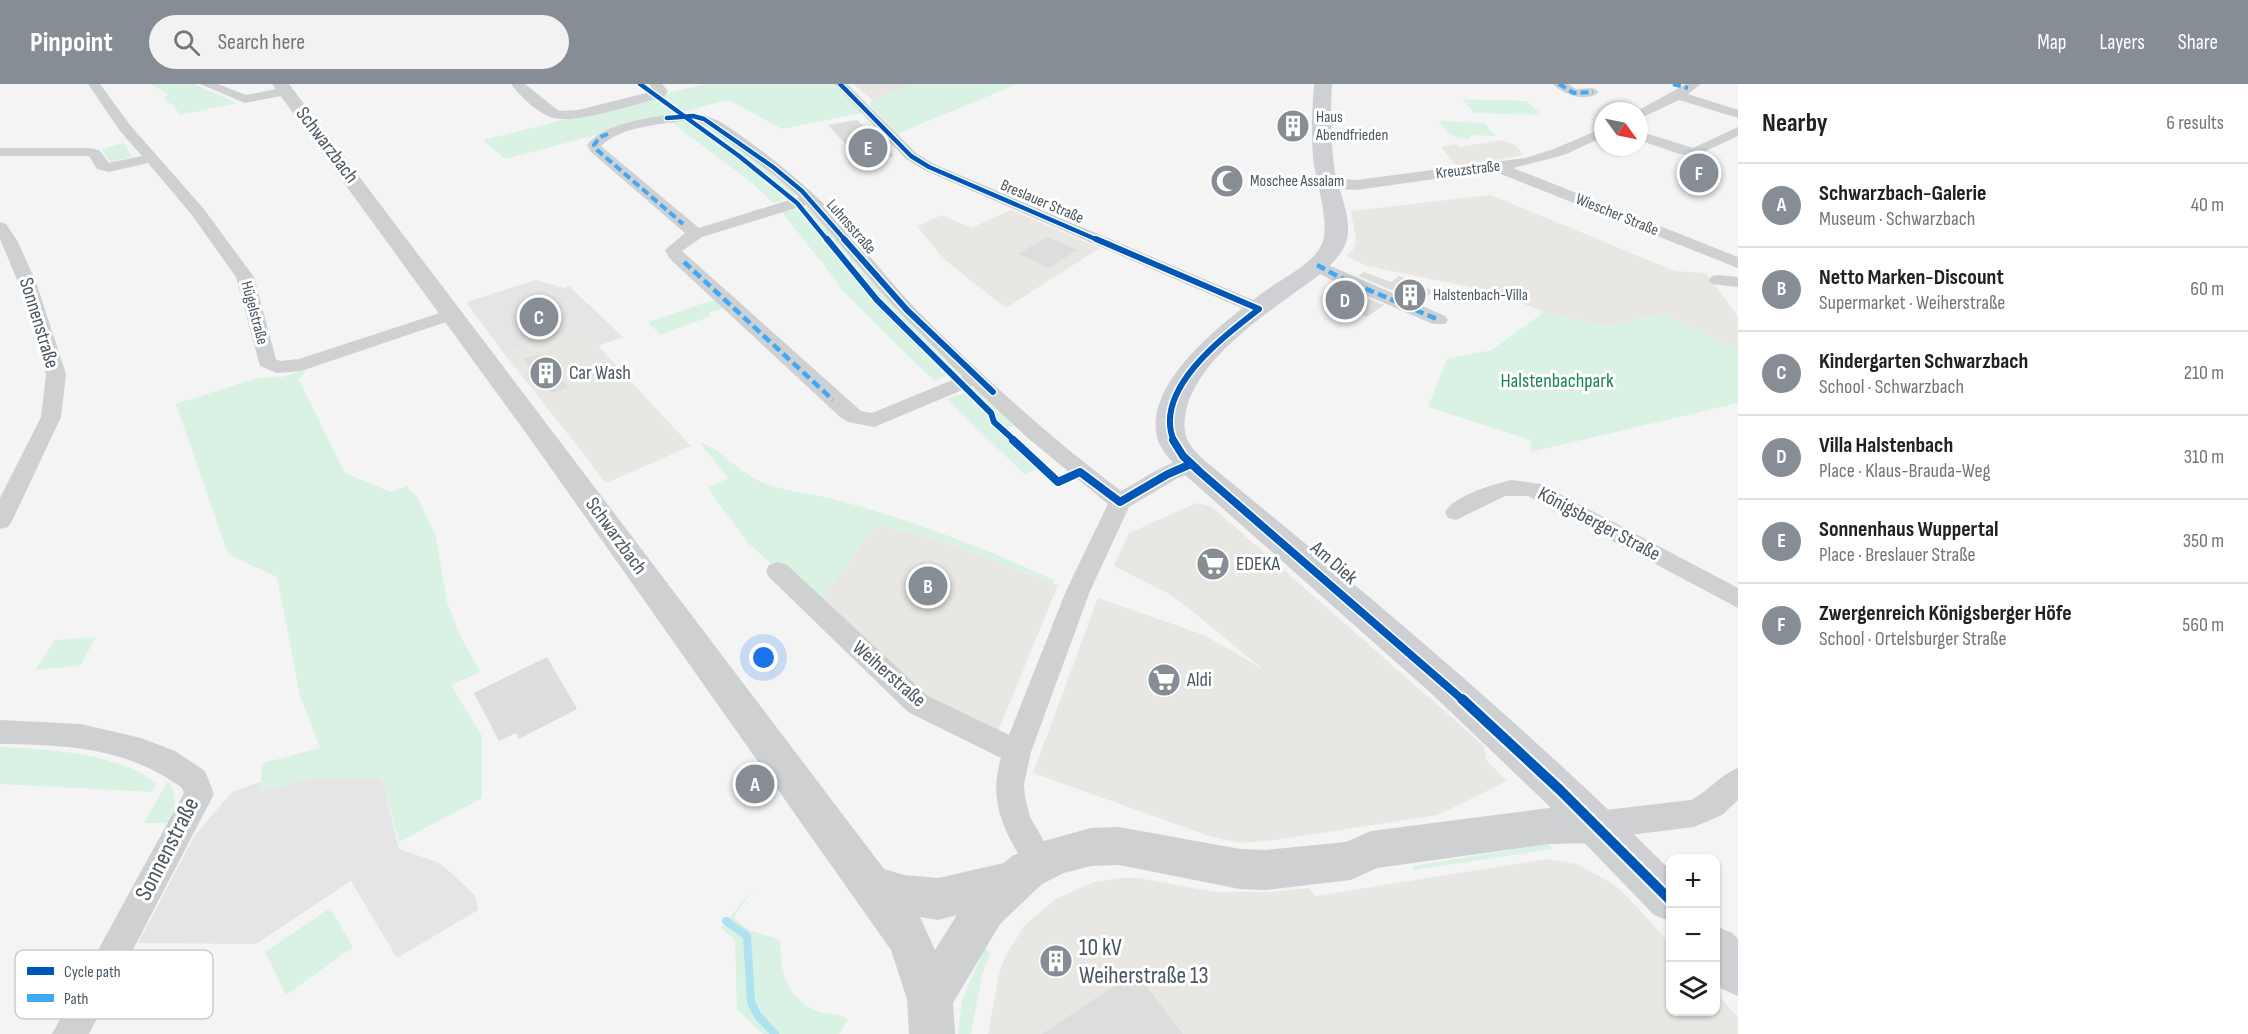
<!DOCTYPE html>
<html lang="en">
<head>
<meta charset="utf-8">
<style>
	:root { --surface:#fff; --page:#f2f2f2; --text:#202124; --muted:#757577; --line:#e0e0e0; --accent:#868d94 }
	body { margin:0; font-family:"Sofia Sans Condensed",sans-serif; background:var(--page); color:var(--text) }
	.controls { position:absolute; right:18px; bottom:18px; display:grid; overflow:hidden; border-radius:12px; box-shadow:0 2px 4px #0004 }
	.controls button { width:54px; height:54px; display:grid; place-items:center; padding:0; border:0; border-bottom:2px solid var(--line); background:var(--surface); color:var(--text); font:30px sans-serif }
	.compass { position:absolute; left:1594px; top:18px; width:54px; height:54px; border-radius:50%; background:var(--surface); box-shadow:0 2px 4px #0004; rotate:123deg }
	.you { position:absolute; left:764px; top:574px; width:21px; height:21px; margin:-15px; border:4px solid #fff; border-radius:50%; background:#1a73e8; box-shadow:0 0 0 9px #1a73e833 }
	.badge { display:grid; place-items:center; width:39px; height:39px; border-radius:50%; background:var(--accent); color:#fff; font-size:20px; font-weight:700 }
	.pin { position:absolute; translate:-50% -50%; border:3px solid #fff; box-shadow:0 2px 6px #0006 }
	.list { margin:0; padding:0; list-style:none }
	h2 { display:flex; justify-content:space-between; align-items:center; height:78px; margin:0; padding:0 24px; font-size:26px }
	h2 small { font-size:20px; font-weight:400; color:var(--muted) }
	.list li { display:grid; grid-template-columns:39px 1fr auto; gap:18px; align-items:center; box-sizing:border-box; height:84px; padding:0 24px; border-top:2px solid var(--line) }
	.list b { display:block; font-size:22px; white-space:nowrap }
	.list p { margin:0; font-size:20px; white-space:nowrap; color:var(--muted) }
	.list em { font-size:20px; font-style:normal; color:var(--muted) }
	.icon { flex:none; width:33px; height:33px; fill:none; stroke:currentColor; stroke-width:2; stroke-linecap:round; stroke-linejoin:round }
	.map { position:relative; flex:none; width:1738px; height:950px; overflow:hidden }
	header { display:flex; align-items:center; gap:36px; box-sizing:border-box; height:84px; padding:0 30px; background:var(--accent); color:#fff }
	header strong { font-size:28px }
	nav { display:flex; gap:33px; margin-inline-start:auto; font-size:21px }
	.search { width:420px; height:54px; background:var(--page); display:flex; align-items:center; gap:15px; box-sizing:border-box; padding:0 21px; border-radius:33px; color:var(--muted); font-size:22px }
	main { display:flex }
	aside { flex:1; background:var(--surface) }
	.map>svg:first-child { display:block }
</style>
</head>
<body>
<header>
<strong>Pinpoint</strong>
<div class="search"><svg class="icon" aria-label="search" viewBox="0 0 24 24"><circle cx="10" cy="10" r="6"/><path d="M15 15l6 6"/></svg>Search here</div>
<nav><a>Map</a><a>Layers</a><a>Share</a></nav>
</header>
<main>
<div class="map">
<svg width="1738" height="950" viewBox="0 0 1738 950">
	<rect width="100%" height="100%" fill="#f4f4f4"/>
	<path fill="#e8e7e3" d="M854 0H912L872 16Z
		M1501 56 1515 61 1524 71 1457 82 1441 63 1455 60 1460 63Z
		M1491 111 1675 187 1706 189 1738 233V266L1665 230 1603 242 1544 228 1491 207 1367 182 1346 172 1353 166 1356 156 1351 127Z
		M1011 126 1100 164 1006 224 945 176 917 142 942 131 971 144Z
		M579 244 598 262 691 362 606 399 504 269Z
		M1197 419 1211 422 1484 662 1486 676 1507 697 1438 731 1275 756 1241 759 1209 752 1033 689 1098 514 1204 551 1264 586 1187 523 1167 509 1114 482 1129 449Z
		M876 440 945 458 1058 501 997 650 916 613 817 521Z
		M1547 775 1577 780 1610 798 1626 811 1670 860V928H1716V909L1738 933V950H988L999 890 1005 873 1024 842 1054 816 1094 798 1122 794H1139L1215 808H1273L1309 804 1316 812Z"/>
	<path fill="#e6e5e6" d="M536 196 564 204 569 202 623 253 598 262 579 244 504 269 466 218Z
		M311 695H382L399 765 440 779 475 811 478 826 397 874 351 797 256 860 138 859 195 751 232 708 260 698V708Z"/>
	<path fill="#d9f2e3" d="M150 0H194L237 19 180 31 174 22 164 15 168 10Z
		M705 0H833L862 29 782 45 729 16 724 17 505 75 483 56Z
		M912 0H1017L897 50 869 20 872 16Z
		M1462 15 1527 17 1542 31 1474 29Z
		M686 36 703 38 767 84 796 110 773 119 752 99 670 37Z
		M1438 37 1484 39 1496 52 1471 51 1469 55C1453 56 1447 48 1438 37Z
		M124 59 132 73 110 79 102 65Z
		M803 122 811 124 956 285 955 288 934 297 847 211 782 128 803 124Z
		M716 215 725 223 709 229 711 232 660 251 648 238Z
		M1544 228 1603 242 1665 230 1738 266V319L1531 368V356L1428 323 1447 275 1492 266Z
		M306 286 299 296 345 389 391 408 407 402 418 414 436 453 447 518 460 551 480 588 451 601 482 652V714L399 758 382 695H311L259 708 263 679 320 664 300 612 277 493 228 470 176 320 257 294 282 293Z
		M975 305 985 309 1018 339 999 347 1038 385 1024 390 947 315Z
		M700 359C716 360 741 391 764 399 790 409 818 410 844 418 917 438 986 465 1054 496L1053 499 945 458 876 440 817 521 748 459 708 404 728 394Z
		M96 553 80 582 35 586 55 556Z
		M0 663C48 665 119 669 157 700L152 708 0 700Z
		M168 697C177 713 177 723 170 739H144Z
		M1549 760 1552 765 1414 786 1412 782Z
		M758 799 733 833 749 846 781 856C778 886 789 919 821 928 832 931 840 929 848 936L839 950H763L737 926 735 856 721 844Z
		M330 824 353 863 286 911 265 868Z
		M985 864 990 869 982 892 971 950H958L962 916Z"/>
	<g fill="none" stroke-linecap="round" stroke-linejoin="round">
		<path stroke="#aee2f0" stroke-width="8" d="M726 837 747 852 751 918 758 932 775 950"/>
	</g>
	<path fill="#ddddde" d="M857 36 874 52 894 72 862 78 828 41Z
		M1047 153 1077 166 1049 184 1018 170Z
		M1364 188 1391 198 1399 192 1434 207 1420 218 1358 192Z
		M1339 202 1384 221 1367 233 1325 212Z
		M540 270 568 303 552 309 524 275Z
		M547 573 577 625 519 655 516 649 499 657 474 609Z
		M1135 887 1183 950H1042L1102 910Z"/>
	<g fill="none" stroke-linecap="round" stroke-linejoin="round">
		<path fill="#ced0d2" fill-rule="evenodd" d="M88 0H100L130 41 203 124 254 193 276 275 280 277 299 275 452 225 458 226 461 230 458 234 301 287 277 289 260 282 236 193 191 130 148 79 109 88 97 85 89 72H0V64H89L99 66 109 79 142 72 120 47Z
			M200 0H218L246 11 286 3 292 7 291 10 245 19Z
			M511 0H525L559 27 578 26 654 7 649 0H662L668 7 664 13C638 19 578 40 554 34 539 31 520 12 511 0Z
			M834 0H847L916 69 934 80 1265 221 1268 225 1265 229H1253L924 86 906 75Z
			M1553 0H1568L1576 5 1593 4 1599 8C1586 19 1564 11 1553 0Z
			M1686 0H1701L1688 10 1738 26V34L1679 16 1639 35V27H1637Z
			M681 29 704 31 719 37C755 60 792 89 823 119 855 152 882 189 913 222 978 289 1047 351 1121 407 1140 397 1178 369 1199 375L1202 380 1199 385 1176 395 1129 423 1090 507 1031 668 1024 700 1025 713 1030 733 1056 778 1051 788 1040 793 1029 788C1006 750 987 720 1001 674L908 628 769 493 766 487 769 481 778 478 787 481 928 612 1009 651 1066 507 1108 420 1029 355 972 302 874 343 848 338 840 333 670 175 665 166 685 149 591 68 587 61C604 38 654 33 681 29ZM681 37H695L709 43 775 92 799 113 699 144 601 62C620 43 656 41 681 37ZM806 121 888 216 962 292 872 329 861 327 682 167 702 153Z
			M1738 43V52L1695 72 1679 70 1639 56V47L1693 64Z
			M1603 44V53L1564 71 1513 84 1738 173V184L1493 87 1356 106 1327 104 1319 99 1327 94 1356 96 1525 74 1554 65Z
			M0 138 6 140 18 158 36 198 66 290 61 333 12 437 8 443 0 445V414L41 333 46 290 18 198 0 155Z
			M1317 176 1445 232 1448 236 1445 240H1433L1335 198 1311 185 1308 181 1311 177Z
			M1718 191 1738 193V203L1712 200 1709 196 1712 192Z
			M1512 396 1541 400 1738 504V524L1528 412H1505L1456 436 1448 434 1445 428C1454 412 1493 400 1512 396Z
			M0 636 81 640 141 654 175 667 205 687 214 710 89 950H52L184 709 182 704C126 663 67 661 0 660Z
			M1738 684V716L1722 731 1694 743 1597 755 1586 751 1582 741 1586 731 1597 727 1691 716C1709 707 1720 691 1738 684Z"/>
		<path fill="#ced0d2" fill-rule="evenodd" d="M272 0H289L884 785 904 791 938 794 1004 779 1012 772 1044 757 1091 744 1119 743 1240 765 1266 766 1346 758 1371 747 1549 724 1597 723 1611 728 1617 741 1611 754 1597 759 1549 760 1377 784 1351 796 1266 806 1240 805 1119 781 1091 782 1064 789 1042 800 1000 840 953 919 955 950H909L907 915 891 866 531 356ZM957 831 935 866 920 833 938 836Z"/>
		<path fill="#ced0d4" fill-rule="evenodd" d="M1314 0H1332C1330 28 1331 55 1334 82 1337 106 1354 134 1346 158 1338 181 1313 195 1294 209 1255 238 1205 272 1188 319 1184 331 1182 348 1189 359 1197 372 1211 381 1222 391 1376 517 1529 645 1670 786V837L1654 831 1546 719 1433 611 1184 390C1174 381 1161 367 1157 354 1144 297 1225 237 1265 207 1283 194 1311 181 1321 162 1332 141 1315 97 1313 73 1311 48 1312 24 1314 0Z
			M1716 842 1732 849 1738 855V912L1722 905 1716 899Z"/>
		<path stroke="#3fa9f5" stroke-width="4" stroke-dasharray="8 4" stroke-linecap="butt" d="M1559 0 1574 9 1593 8
			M1673 0 1688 4
			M608 50 600 53 594 61 596 65 683 140"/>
		<path stroke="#3fa9f5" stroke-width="4.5" stroke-dasharray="9 4.5" stroke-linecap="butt" d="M684 178 833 316
			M1317 181 1341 194 1439 236"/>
		<defs>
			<path id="cycleway-far3" d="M640 0 739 72 797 119 828 157
				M840 0 911 72 929 83 1100 157
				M667 34 693 32 704 35 773 83 802 107 846 157"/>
			<path id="cycleway-far2" d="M827 155 877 216 991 329 994 338 1015 357
				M844 155 907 226 993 308
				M1096 155 1259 225C1224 252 1152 306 1174 357"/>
			<path id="cycleway-far1" d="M1013 356 1058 398 1080 388 1120 418 1168 390 1191 380
				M1173 356 1183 372 1200 388 1464 617"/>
			<path id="cycleway" d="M1462 615 1560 706 1670 816"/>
		</defs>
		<use href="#cycleway-far3" stroke="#fff" stroke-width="7"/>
		<use href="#cycleway-far2" stroke="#fff" stroke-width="9"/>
		<use href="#cycleway-far1" stroke="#fff" stroke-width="11"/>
		<use href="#cycleway" stroke="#fff" stroke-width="14"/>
		<use href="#cycleway-far3" stroke="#0057b8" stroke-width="4.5"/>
		<use href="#cycleway-far2" stroke="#0057b8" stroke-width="6"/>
		<use href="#cycleway-far1" stroke="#0057b8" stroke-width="8"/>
		<use href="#cycleway" stroke="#0057b8" stroke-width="10"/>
	</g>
	<defs>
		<symbol id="building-disc" viewBox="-11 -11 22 22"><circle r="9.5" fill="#868d94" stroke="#fff"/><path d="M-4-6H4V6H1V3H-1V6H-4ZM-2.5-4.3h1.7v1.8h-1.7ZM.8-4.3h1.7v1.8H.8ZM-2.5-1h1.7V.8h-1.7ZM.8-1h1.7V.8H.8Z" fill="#fff"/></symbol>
		<symbol id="mosque-disc" viewBox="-11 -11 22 22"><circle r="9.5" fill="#868d94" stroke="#fff"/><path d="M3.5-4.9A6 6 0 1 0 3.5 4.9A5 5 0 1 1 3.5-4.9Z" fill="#fff"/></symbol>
		<symbol id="supermarket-disc" viewBox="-11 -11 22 22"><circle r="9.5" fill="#868d94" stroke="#fff"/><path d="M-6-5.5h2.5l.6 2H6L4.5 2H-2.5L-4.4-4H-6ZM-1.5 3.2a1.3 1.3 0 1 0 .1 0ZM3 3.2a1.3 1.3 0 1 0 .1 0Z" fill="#fff"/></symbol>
	</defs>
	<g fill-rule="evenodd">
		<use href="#building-disc" x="1274" y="23" width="38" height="38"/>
		<use href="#mosque-disc" x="1208" y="78" width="38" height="38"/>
		<use href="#building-disc" x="1391" y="192" width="38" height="38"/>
		<use href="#building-disc" x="527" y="270" width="38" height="38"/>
		<use href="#supermarket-disc" x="1194" y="461" width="38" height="38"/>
		<use href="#supermarket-disc" x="1145" y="577" width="38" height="38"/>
		<use href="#building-disc" x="1037" y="858" width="38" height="38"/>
	</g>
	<g text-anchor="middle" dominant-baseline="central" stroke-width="6" stroke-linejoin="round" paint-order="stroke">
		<g font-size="16" fill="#4a5661" stroke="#fff" text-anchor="start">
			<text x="1316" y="33">Haus<tspan x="1316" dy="18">Abendfrieden</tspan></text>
			<text x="1250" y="97">Moschee Assalam</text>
			<text x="1433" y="211">Halstenbach-Villa</text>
		</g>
		<g font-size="16" fill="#4a5661" stroke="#fff">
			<text transform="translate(1468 86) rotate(-7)">Kreuzstraße</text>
			<text transform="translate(1042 118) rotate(23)">Breslauer Straße</text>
			<text transform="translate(1617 131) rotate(22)">Wiescher Straße</text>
			<text transform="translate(851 143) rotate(49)">Luhnsstraße</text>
			<text transform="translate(254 229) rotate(75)">Hügelstraße</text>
		</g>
		<g font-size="20" fill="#4a5661" stroke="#fff">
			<text transform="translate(327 61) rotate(53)">Schwarzbach</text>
			<text transform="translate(39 239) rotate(73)">Sonnenstraße</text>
			<text transform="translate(1599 440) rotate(28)">Königsberger Straße</text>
			<text transform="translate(616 452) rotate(54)">Schwarzbach</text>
			<text transform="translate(1334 479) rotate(41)">Am Diek</text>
			<text transform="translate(889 590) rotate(41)">Weiherstraße</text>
		</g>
		<g font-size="20" fill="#4a5661" stroke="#fff" text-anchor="start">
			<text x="569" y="289">Car Wash</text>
			<text x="1236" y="480">EDEKA</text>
			<text x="1187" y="596">Aldi</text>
		</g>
		<g font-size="20" fill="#17864f" stroke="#fff">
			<text x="1557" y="297">Halstenbachpark</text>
		</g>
		<g font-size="24" fill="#4a5661" stroke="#fff">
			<text transform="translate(167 765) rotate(-63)">Sonnenstraße</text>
		</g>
		<g font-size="24" fill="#4a5661" stroke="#fff" text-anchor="start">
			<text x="1079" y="863">10 kV<tspan x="1079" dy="28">Weiherstraße 13</tspan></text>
		</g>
	</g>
	<rect x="15" y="866" width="198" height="69" rx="9" fill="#fff" stroke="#c9ccd0" stroke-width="1.5"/>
	<rect x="27" y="883" width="27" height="8" fill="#0057b8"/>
	<rect x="27" y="910" width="27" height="8" fill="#3fa9f5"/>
	<g font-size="16" fill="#4a5661">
		<text x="64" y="893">Cycle path</text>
		<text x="64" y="920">Path</text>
	</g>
</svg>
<div class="controls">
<button>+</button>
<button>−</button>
<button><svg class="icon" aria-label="layers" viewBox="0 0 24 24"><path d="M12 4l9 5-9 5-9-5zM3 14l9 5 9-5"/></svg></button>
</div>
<svg class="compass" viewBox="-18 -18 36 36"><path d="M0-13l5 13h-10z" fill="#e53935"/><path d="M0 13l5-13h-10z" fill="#757577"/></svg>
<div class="you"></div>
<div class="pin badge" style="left:755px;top:700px">A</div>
<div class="pin badge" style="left:928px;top:502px">B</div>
<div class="pin badge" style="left:539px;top:233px">C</div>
<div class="pin badge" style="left:1345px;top:216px">D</div>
<div class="pin badge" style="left:868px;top:64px">E</div>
<div class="pin badge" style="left:1699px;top:89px">F</div>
</div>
<aside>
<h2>Nearby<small>6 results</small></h2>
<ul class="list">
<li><span class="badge">A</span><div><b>Schwarzbach-Galerie</b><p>Museum · Schwarzbach</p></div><em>40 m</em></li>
<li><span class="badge">B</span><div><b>Netto Marken-Discount</b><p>Supermarket · Weiherstraße</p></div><em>60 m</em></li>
<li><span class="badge">C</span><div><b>Kindergarten Schwarzbach</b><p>School · Schwarzbach</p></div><em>210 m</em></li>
<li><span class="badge">D</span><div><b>Villa Halstenbach</b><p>Place · Klaus-Brauda-Weg</p></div><em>310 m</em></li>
<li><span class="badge">E</span><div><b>Sonnenhaus Wuppertal</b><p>Place · Breslauer Straße</p></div><em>350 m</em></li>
<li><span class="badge">F</span><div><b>Zwergenreich Königsberger Höfe</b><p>School · Ortelsburger Straße</p></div><em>560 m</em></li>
</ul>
</aside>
</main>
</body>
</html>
